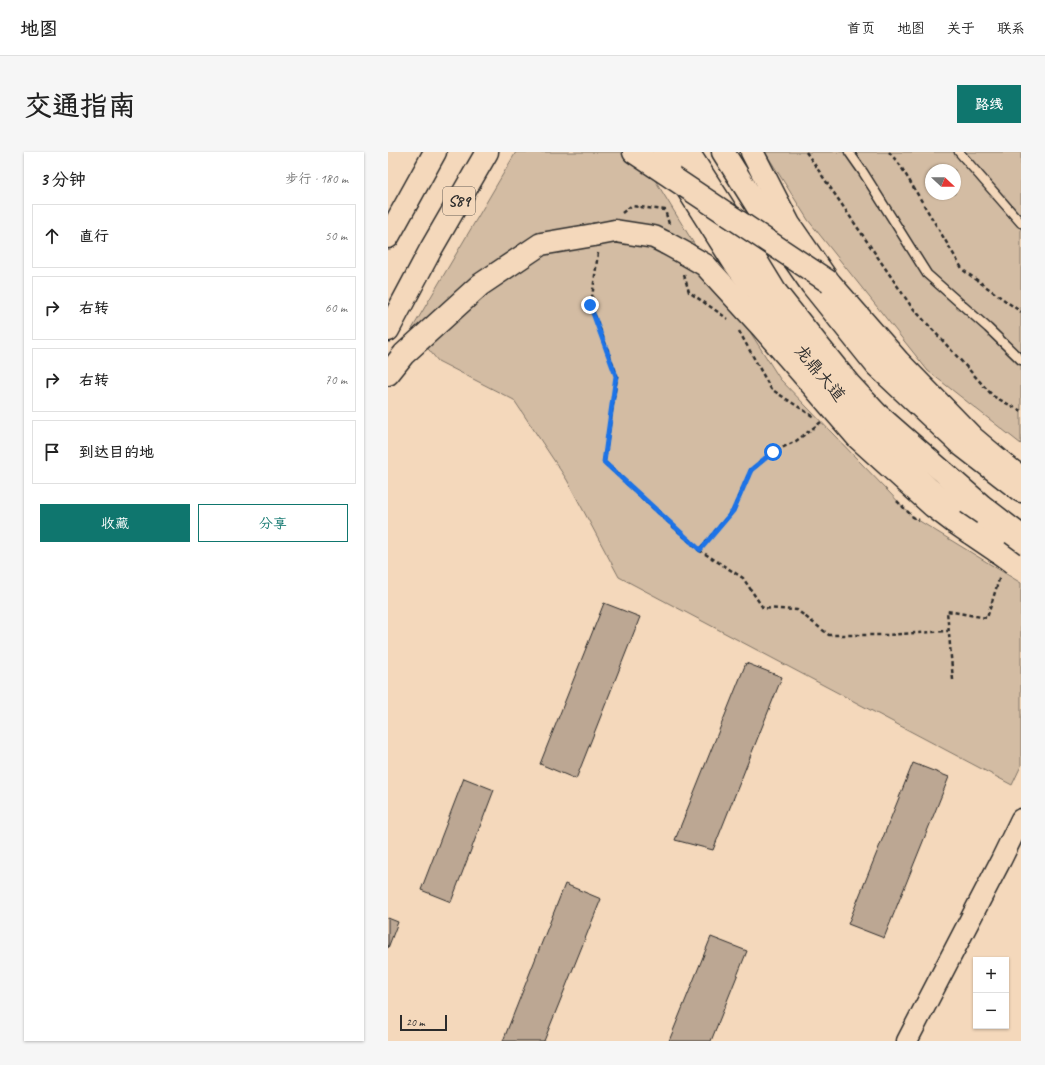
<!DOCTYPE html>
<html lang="zh">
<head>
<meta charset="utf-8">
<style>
	:root { --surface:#fff; --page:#f6f6f6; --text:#222; --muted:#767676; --line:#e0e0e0; --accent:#0f766e }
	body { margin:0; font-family:Caveat,"LXGW WenKai TC",sans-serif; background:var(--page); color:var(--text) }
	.controls { position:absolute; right:12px; bottom:12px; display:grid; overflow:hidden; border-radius:0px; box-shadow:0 1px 3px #0004 }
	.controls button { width:36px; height:36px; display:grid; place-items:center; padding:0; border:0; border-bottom:1px solid var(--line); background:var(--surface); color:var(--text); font:20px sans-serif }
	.compass { position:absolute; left:537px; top:12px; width:36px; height:36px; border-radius:50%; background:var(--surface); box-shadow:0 1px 3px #0004; rotate:112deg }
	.scale { position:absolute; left:12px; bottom:10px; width:47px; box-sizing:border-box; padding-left:4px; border:2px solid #2b2b2b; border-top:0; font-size:11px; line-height:14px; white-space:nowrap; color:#2b2b2b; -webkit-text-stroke:3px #f4d8bb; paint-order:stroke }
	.stop { position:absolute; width:12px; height:12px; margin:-9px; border:3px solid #1a73e8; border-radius:50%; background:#fff }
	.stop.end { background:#1a73e8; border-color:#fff; box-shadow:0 1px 4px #0008 }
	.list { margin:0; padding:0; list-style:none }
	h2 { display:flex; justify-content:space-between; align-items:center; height:52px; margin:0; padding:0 16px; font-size:17px }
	h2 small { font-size:13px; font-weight:400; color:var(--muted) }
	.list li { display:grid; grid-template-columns:26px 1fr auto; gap:12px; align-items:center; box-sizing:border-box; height:64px; margin:0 8px 8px; padding:0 8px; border:1px solid var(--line); border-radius:0px }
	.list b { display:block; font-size:15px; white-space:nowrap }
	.list em { font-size:13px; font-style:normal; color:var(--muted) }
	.actions { display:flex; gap:8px; padding:12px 16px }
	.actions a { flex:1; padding:9px 0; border:1px solid var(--accent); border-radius:0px; text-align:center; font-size:14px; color:var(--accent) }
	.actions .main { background:var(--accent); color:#fff }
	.icon { flex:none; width:22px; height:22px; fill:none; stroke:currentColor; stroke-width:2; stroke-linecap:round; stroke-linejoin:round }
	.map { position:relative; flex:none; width:633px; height:889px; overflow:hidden; border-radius:0px }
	header { display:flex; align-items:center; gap:24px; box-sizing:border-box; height:56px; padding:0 20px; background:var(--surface); border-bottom:1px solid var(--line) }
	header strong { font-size:19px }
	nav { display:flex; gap:22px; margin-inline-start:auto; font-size:14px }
	.intro { display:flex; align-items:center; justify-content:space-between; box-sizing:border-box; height:96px; padding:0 24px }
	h1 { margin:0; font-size:28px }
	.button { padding:10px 18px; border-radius:0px; background:var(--accent); color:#fff; font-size:14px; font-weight:700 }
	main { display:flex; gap:24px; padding:0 24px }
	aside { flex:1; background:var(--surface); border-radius:0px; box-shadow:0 1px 3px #0004 }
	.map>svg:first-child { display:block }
</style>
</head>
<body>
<header>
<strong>地图</strong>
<nav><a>首页</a><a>地图</a><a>关于</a><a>联系</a></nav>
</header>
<div class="intro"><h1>交通指南</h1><a class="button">路线</a></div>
<main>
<aside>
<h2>3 分钟<small>步行 · 180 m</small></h2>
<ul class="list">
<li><svg class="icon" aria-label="ahead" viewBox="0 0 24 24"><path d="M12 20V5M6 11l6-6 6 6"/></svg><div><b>直行</b></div><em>50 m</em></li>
<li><svg class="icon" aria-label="right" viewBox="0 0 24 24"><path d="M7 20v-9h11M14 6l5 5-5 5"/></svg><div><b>右转</b></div><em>60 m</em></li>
<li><svg class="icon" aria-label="right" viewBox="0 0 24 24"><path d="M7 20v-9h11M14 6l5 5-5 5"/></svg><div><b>右转</b></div><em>70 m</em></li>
<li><svg class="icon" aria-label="arrive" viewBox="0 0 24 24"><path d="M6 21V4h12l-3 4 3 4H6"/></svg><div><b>到达目的地</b></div></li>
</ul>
<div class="actions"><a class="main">收藏</a><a>分享</a></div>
</aside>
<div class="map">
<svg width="633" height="889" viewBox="0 0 633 889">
	<rect width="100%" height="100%" fill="#f4d8bb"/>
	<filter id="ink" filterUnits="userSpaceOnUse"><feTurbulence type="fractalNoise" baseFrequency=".025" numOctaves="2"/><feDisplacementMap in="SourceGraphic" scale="8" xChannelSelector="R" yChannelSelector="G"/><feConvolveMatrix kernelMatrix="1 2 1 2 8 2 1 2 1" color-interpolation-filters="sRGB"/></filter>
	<g filter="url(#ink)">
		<path fill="#d3bca3" stroke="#7f7467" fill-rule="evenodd" d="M128 0H250L303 87 392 227 525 365 633 431V614L624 633 231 425 179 328 126 248 50 209 24 177Z
			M377 0H633V292L540 219 420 68ZM543 18H567V42H543Z"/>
		<path fill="#bca793" stroke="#2b2b2b" d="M216 451 252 465 188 627 152 612Z
			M358 511 394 525 325 698 287 688Z
			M525 611 561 625 496 786 460 772Z
			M76 626 106 638 63 750 33 738Z
			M177 732 213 747 156 889H115Z
			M0 766 10 770 0 796Z
			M323 785 359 799 323 889H281Z"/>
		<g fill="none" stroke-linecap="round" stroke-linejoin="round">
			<defs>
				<path id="service" d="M461 0 475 20 539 122 600 176 633 208
					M571 0 633 71"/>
				<path id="tertiary" d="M519 889 613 708 633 667"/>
				<path id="primary" d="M276 0 347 112 433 226 494 290 540 336 583 368 621 394 633 398
					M335 0 369 54 424 133 489 214 571 291 633 339"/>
				<path id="trunk" d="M246 0 285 26
					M300 0 338 59 387 139 461 232 489 262 594 354 633 384
					M364 0 401 72 441 130 511 210 585 286 623 318 633 325
					M227 79 266 85 278 91
					M0 85 47 0
					M298 102 317 113 373 174 470 286 545 354 566 370
					M0 178 43 97 99 0
					M0 222 16 202 92 133 153 92 206 83
					M582 381 610 400"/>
			</defs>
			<use href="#service" stroke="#2b2b2b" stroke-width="11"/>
			<use href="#tertiary" stroke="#2b2b2b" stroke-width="23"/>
			<use href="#primary" stroke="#2b2b2b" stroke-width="25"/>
			<use href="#trunk" stroke="#2b2b2b" stroke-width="25"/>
			<path stroke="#2b2b2b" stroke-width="2.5" stroke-dasharray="4 3" stroke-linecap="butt" d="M418 0 523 154 605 244 633 259
				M501 0 512 13 575 118 633 160
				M234 61 243 54 277 58 281 72
				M210 101 203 153 229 224 216 310 311 398
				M296 123 301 140 340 167
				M351 179 383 237 426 265
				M433 270 408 289 385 300 363 318 345 359 311 398 355 426 375 456 409 458 441 483H498L560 479
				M509 349 525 365 531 368
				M565 528 559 459 599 466 612 424"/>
			<use href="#service" stroke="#f4d8bb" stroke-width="8"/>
			<use href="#tertiary" stroke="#f4d8bb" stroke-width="20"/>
			<use href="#primary" stroke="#f4d8bb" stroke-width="22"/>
			<use href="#trunk" stroke="#f4d8bb" stroke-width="22"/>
			<defs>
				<path id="trunk-bridge" d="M285 26 441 130
					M206 83 227 79
					M278 91 298 102
					M566 370 582 381
					M610 400 625 411"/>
			</defs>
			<use href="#trunk-bridge" stroke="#2b2b2b" stroke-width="25" stroke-linecap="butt"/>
			<use href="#trunk-bridge" stroke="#f4d8bb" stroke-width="22"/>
		</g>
	</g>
	<g fill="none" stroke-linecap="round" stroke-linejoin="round" filter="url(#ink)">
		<path stroke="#1a73e8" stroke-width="5" d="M202 153 228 224 216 310 312 398 345 359 363 318 385 300"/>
	</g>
	<g text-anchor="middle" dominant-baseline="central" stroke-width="4" stroke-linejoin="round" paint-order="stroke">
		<rect fill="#f4d8bb" stroke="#675f56" stroke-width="1" x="55" y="35" width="32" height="28" rx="3"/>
		<g font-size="16" font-weight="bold" fill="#2b2b2b">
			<text x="71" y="49">S89</text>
		</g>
		<g font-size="17" fill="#2b2b2b" stroke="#f4d8bb">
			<text transform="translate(432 221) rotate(50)">龙鼎大道</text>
		</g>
	</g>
</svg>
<div class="controls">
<button>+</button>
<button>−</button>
</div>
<svg class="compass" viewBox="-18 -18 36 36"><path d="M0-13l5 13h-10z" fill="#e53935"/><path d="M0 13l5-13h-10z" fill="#767676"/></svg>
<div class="scale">20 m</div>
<div class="stop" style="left:385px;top:300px"></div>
<div class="stop end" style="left:202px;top:153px"></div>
</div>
</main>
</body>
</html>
